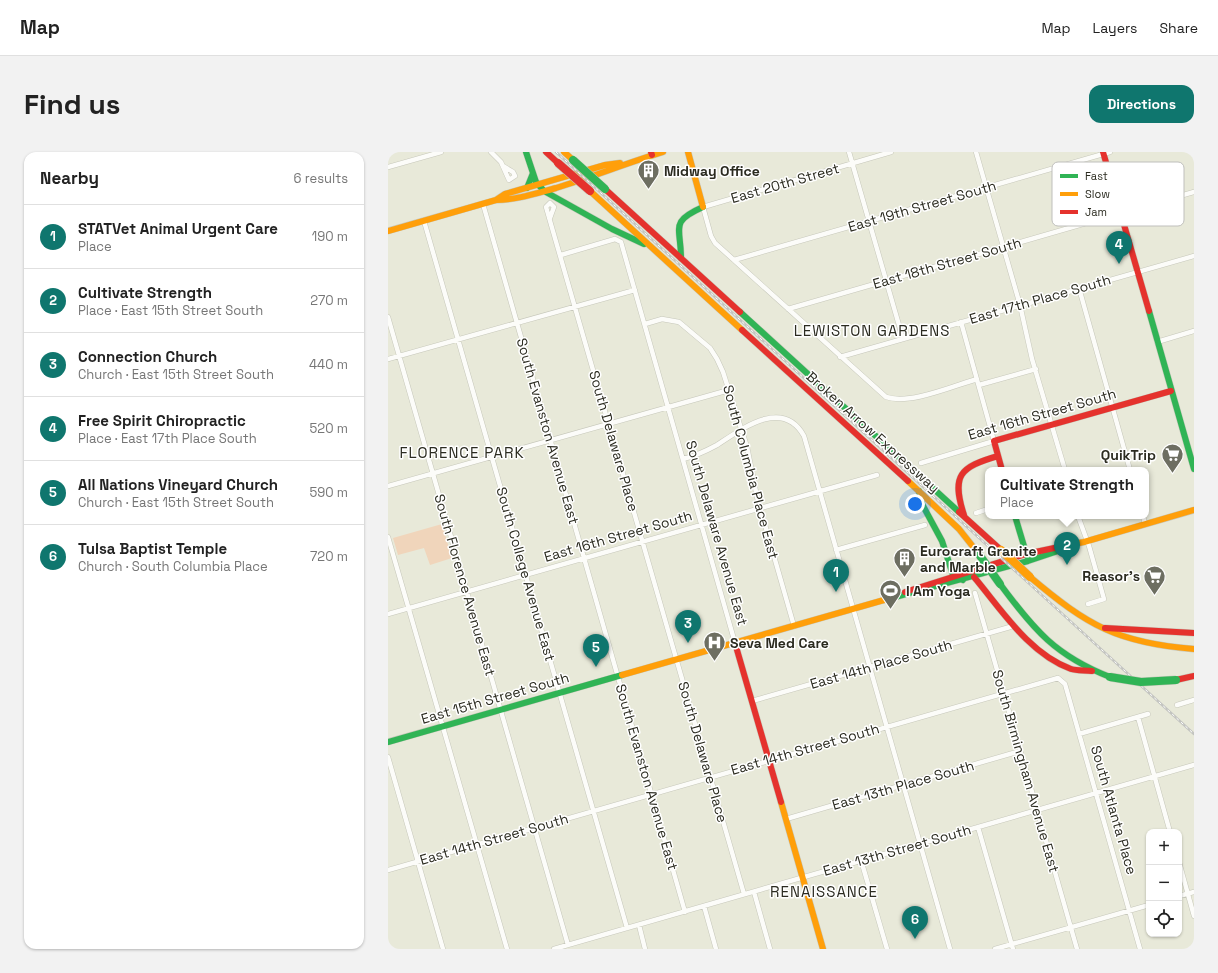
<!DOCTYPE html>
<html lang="en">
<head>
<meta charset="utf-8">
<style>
	:root { --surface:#fff; --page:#f2f2f2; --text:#222; --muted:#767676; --line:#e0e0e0; --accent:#0f766e }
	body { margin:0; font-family:"Space Grotesk",sans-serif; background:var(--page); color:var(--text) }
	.controls { position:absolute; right:12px; bottom:12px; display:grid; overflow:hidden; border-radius:8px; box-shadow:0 1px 3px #0004 }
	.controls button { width:36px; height:36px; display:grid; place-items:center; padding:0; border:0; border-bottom:1px solid var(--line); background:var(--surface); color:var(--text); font:20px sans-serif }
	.you { position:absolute; left:527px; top:352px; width:14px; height:14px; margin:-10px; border:3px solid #fff; border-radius:50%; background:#1a73e8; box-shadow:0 0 0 6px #1a73e833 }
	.badge { display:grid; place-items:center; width:26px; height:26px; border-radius:50%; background:var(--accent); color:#fff; font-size:13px; font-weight:700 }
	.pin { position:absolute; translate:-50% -33px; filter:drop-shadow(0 1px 2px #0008) }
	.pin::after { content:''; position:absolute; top:21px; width:14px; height:12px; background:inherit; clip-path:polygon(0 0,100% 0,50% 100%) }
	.popup { position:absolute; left:597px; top:315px; width:164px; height:52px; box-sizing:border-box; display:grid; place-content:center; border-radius:8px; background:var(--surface); filter:drop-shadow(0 1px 3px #0005); font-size:13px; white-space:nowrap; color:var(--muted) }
	.popup b { font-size:15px; color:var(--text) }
	.popup::after { content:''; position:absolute; left:50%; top:100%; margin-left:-8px; border:8px solid transparent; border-top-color:var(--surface) }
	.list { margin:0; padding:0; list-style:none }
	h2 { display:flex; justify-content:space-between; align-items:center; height:52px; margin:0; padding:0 16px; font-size:17px }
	h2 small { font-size:13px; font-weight:400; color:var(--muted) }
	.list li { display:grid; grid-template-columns:26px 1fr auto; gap:12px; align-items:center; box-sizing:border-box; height:64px; padding:0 16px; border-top:1px solid var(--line) }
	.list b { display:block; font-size:15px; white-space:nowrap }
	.list p { margin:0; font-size:13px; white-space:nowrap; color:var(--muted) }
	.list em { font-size:13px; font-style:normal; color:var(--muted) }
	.icon { flex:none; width:22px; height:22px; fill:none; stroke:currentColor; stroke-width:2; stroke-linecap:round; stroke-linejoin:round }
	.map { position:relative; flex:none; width:806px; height:797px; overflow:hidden; border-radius:12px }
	header { display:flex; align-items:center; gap:24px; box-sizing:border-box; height:56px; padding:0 20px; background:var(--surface); border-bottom:1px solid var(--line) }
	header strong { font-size:19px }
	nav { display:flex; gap:22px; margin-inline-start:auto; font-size:14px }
	.intro { display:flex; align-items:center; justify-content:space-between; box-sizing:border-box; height:96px; padding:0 24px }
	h1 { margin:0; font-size:28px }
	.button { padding:10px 18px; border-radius:12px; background:var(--accent); color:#fff; font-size:14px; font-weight:700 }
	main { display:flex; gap:24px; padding:0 24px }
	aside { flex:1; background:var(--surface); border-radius:12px; box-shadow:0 1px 3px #0004 }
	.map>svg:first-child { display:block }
</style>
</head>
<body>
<header>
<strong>Map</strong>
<nav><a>Map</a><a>Layers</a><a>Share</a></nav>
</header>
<div class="intro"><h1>Find us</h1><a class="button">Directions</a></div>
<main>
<aside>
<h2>Nearby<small>6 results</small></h2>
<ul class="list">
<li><span class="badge">1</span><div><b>STATVet Animal Urgent Care</b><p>Place</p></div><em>190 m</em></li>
<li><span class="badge">2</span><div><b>Cultivate Strength</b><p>Place · East 15th Street South</p></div><em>270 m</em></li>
<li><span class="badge">3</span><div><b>Connection Church</b><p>Church · East 15th Street South</p></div><em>440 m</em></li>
<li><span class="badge">4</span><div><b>Free Spirit Chiropractic</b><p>Place · East 17th Place South</p></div><em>520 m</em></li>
<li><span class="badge">5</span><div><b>All Nations Vineyard Church</b><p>Church · East 15th Street South</p></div><em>590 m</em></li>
<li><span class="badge">6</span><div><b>Tulsa Baptist Temple</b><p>Church · South Columbia Place</p></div><em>720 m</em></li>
</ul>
</aside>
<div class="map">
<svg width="806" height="797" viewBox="0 0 806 797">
	<rect width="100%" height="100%" fill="#e8e9d9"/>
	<path fill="#f0d5bb" d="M54 372 64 406 42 413 36 396 10 403 5 386Z"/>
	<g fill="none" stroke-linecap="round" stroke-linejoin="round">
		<defs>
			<path id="street" d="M103 0 113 10 121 28 127 24 125 20 115 14
				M461 0 515 187
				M503 0 315 55 323 84 327 91 498 245C522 253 565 234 589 227
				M588 0 632 153 644 207 677 318
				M0 15 53 0
				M95 52 297 760
				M162 66 166 55 162 51 158 55 356 742
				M36 69 239 776
				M173 103 227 87 233 90 347 491
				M346 108 722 0
				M691 136 742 318
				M400 157 806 40
				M0 165 180 793
				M257 172 274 167 291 170 322 196 329 207 335 220 359 295 369 345 406 474
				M769 190 806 179
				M452 205 806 104
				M0 207 247 138
				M591 233 648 217
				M295 307C307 304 318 299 329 293 355 276 395 246 416 284L562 797
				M533 311 606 289 573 170
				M0 334 341 238
				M588 361 600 357
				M690 364 701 394 716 447 700 452
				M755 364 757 372
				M0 385 119 797
				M448 398 537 373
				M587 441 689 797
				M0 462 489 323
				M364 549 622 475
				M789 553 806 548
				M750 565 782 680
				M691 582 760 562
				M0 605 55 797
				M398 667 632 599
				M590 675 625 797
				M473 708 499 797
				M791 710 806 764
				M0 718 670 526 677 532 752 797
				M366 740 382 797
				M791 744 806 740
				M316 754 328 797
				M251 773 257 797
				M166 797 806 613
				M607 797 761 753"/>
			<path id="fast" d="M138 0 148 30 156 39 224 77 256 92
				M139 36 145 21
				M293 106C293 75 281 70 315 55
				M761 159 806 317
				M352 160 571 360
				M531 339 534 352 554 389 565 423 575 428
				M627 364 639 404
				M612 432C646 478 668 504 722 525
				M496 448 640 409 670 399 679 394
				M0 590 234 523"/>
			<path id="slow" d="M176 0 185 8
				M300 0 315 55
				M202 39 354 178
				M108 48 117 42 217 13 232 11
				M0 79 108 48C128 48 149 41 168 36 204 25 239 11 275 0
				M520 329 571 377 590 401
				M671 395 696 390 806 358
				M642 425C700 474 730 491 806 497
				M234 523 496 448
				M393 650 435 797"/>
			<path id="jam" d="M158 0 170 11
				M263 0 264 3
				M715 0 761 159
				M217 37 352 160
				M354 178 520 329
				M614 318 606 289 783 239
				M571 360 613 398
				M576 363C563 323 572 315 610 304
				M586 425C613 457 641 502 683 517 689 519 697 518 704 519
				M517 440 638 402 671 395
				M717 476 806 481
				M347 491 393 650
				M788 528 806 524"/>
		</defs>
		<use href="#street" stroke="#c6c7ba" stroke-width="5.5"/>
		<use href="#fast" stroke="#c6c7ba" stroke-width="7"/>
		<use href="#slow" stroke="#c6c7ba" stroke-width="7"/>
		<use href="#jam" stroke="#c6c7ba" stroke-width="7"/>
		<use href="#street" stroke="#fcfcf9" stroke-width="4.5"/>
		<use href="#fast" stroke="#30b455" stroke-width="6"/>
		<use href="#slow" stroke="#ff9f0a" stroke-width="6"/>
		<use href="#jam" stroke="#e5322d" stroke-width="6"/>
		<defs>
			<path id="rail" d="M168 0 806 582"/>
		</defs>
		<use href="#rail" stroke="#c3c4c0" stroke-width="2.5"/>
		<use href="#rail" stroke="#fff" stroke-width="1" stroke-dasharray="3" stroke-linecap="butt"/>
		<defs>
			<path id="fast-bridge" d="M185 8 217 37
				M590 401 612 432
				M722 525 753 530 788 528"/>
			<path id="slow-bridge" d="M613 398 642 425"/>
			<path id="jam-bridge" d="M170 11 202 39"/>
		</defs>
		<use href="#fast-bridge" stroke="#c6c7ba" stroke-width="9" stroke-linecap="butt"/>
		<use href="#slow-bridge" stroke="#c6c7ba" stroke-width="9" stroke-linecap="butt"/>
		<use href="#jam-bridge" stroke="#c6c7ba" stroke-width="9" stroke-linecap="butt"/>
		<use href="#fast-bridge" stroke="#30b455" stroke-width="8"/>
		<use href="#slow-bridge" stroke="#ff9f0a" stroke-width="8"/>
		<use href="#jam-bridge" stroke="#e5322d" stroke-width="8"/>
	</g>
	<defs>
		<symbol id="building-pin" viewBox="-11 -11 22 30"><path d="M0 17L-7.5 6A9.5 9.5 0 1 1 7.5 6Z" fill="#6d6e61" stroke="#fff"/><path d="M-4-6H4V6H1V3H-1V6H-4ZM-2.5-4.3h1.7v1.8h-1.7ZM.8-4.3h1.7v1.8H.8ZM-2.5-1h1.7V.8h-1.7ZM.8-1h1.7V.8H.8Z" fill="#fff"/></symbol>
		<symbol id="supermarket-pin" viewBox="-11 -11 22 30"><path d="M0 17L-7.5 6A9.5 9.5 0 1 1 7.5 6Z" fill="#6d6e61" stroke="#fff"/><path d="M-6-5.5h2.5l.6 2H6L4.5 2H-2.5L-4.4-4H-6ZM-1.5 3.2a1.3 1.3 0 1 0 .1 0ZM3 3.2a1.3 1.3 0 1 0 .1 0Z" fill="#fff"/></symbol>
		<symbol id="stadium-pin" viewBox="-11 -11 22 30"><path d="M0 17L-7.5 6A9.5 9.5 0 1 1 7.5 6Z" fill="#6d6e61" stroke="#fff"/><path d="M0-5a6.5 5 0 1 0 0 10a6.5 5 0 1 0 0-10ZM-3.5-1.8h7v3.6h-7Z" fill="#fff"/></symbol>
		<symbol id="hospital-pin" viewBox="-11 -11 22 30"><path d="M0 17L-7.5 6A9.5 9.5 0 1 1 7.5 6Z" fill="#6d6e61" stroke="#fff"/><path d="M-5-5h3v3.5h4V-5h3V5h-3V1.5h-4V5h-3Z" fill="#fff"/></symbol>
	</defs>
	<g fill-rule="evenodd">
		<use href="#building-pin" x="248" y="6" width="25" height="34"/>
		<use href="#supermarket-pin" x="772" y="290" width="25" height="34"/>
		<use href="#building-pin" x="504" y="394" width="25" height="34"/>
		<use href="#supermarket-pin" x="754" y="412" width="25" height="34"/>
		<use href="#stadium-pin" x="490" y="426" width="25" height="34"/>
		<use href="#hospital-pin" x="314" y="478" width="25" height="34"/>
	</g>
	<g text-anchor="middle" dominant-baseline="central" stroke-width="3" stroke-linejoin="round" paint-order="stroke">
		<g font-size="14" font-weight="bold" fill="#2b2b20" stroke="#fff" text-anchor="start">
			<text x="276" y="19">Midway Office</text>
			<text x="768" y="303" text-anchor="end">QuikTrip</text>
			<text x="532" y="399">Eurocraft Granite<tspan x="532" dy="16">and Marble</tspan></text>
			<text x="752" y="424" text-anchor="end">Reasor's</text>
			<text x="518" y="439">I Am Yoga</text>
			<text x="342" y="491">Seva Med Care</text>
		</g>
		<g font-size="14" fill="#2b2b20" stroke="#fff">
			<text transform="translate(397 31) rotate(-16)">East 20th Street</text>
			<text transform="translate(534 54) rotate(-16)">East 19th Street South</text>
			<text transform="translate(559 111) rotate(-16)">East 18th Street South</text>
			<text transform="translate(652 147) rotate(-16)">East 17th Place South</text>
			<text transform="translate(654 262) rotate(-16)">East 16th Street South</text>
			<text transform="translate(160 279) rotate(74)">South Evanston Avenue East</text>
			<text transform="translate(485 280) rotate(42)">Broken Arrow Expressway</text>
			<text transform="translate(226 289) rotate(74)">South Delaware Place</text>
			<text transform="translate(363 320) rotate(75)">South Columbia Place East</text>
			<text transform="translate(329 381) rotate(74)">South Delaware Avenue East</text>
			<text transform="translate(230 384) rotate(-16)">East 16th Street South</text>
			<text transform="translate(138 422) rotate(74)">South College Avenue East</text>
			<text transform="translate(77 433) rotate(74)">South Florence Avenue East</text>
			<text transform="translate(493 512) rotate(-16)">East 14th Place South</text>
			<text transform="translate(107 546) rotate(-16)">East 15th Street South</text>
			<text transform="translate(417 597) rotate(-16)">East 14th Street South</text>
			<text transform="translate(315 600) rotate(74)">South Delaware Place</text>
			<text transform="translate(638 619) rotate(74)">South Birmingham Avenue East</text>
			<text transform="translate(259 625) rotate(74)">South Evanston Avenue East</text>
			<text transform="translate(515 633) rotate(-16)">East 13th Place South</text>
			<text transform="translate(726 658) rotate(74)">South Atlanta Place</text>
			<text transform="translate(106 687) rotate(-16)">East 14th Street South</text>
			<text transform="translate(509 698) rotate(-16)">East 13th Street South</text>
		</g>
		<g font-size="15" letter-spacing="1" fill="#2b2b20" stroke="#fff">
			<text x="484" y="178">LEWISTON GARDENS</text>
			<text x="74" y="300">FLORENCE PARK</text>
			<text x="436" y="739">RENAISSANCE</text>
		</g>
	</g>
	<rect x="664" y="10" width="132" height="64" rx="6" fill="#fff" stroke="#bfbfbc" stroke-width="1"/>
	<rect x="672" y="22" width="18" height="4" fill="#30b455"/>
	<rect x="672" y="40" width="18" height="4" fill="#ff9f0a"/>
	<rect x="672" y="58" width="18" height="4" fill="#e5322d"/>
	<g font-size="11" fill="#2b2b20">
		<text x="697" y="28">Fast</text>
		<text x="697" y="46">Slow</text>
		<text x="697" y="64">Jam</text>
	</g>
</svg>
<div class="controls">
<button>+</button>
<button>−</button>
<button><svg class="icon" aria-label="locate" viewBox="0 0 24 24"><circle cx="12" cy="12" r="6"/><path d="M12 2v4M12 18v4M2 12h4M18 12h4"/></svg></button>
</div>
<div class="you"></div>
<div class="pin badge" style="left:448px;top:440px">1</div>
<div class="pin badge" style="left:679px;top:413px">2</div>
<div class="popup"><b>Cultivate Strength</b>Place</div>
<div class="pin badge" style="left:300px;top:491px">3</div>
<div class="pin badge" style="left:731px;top:112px">4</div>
<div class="pin badge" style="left:208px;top:515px">5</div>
<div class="pin badge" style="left:527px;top:787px">6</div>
</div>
</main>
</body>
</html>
